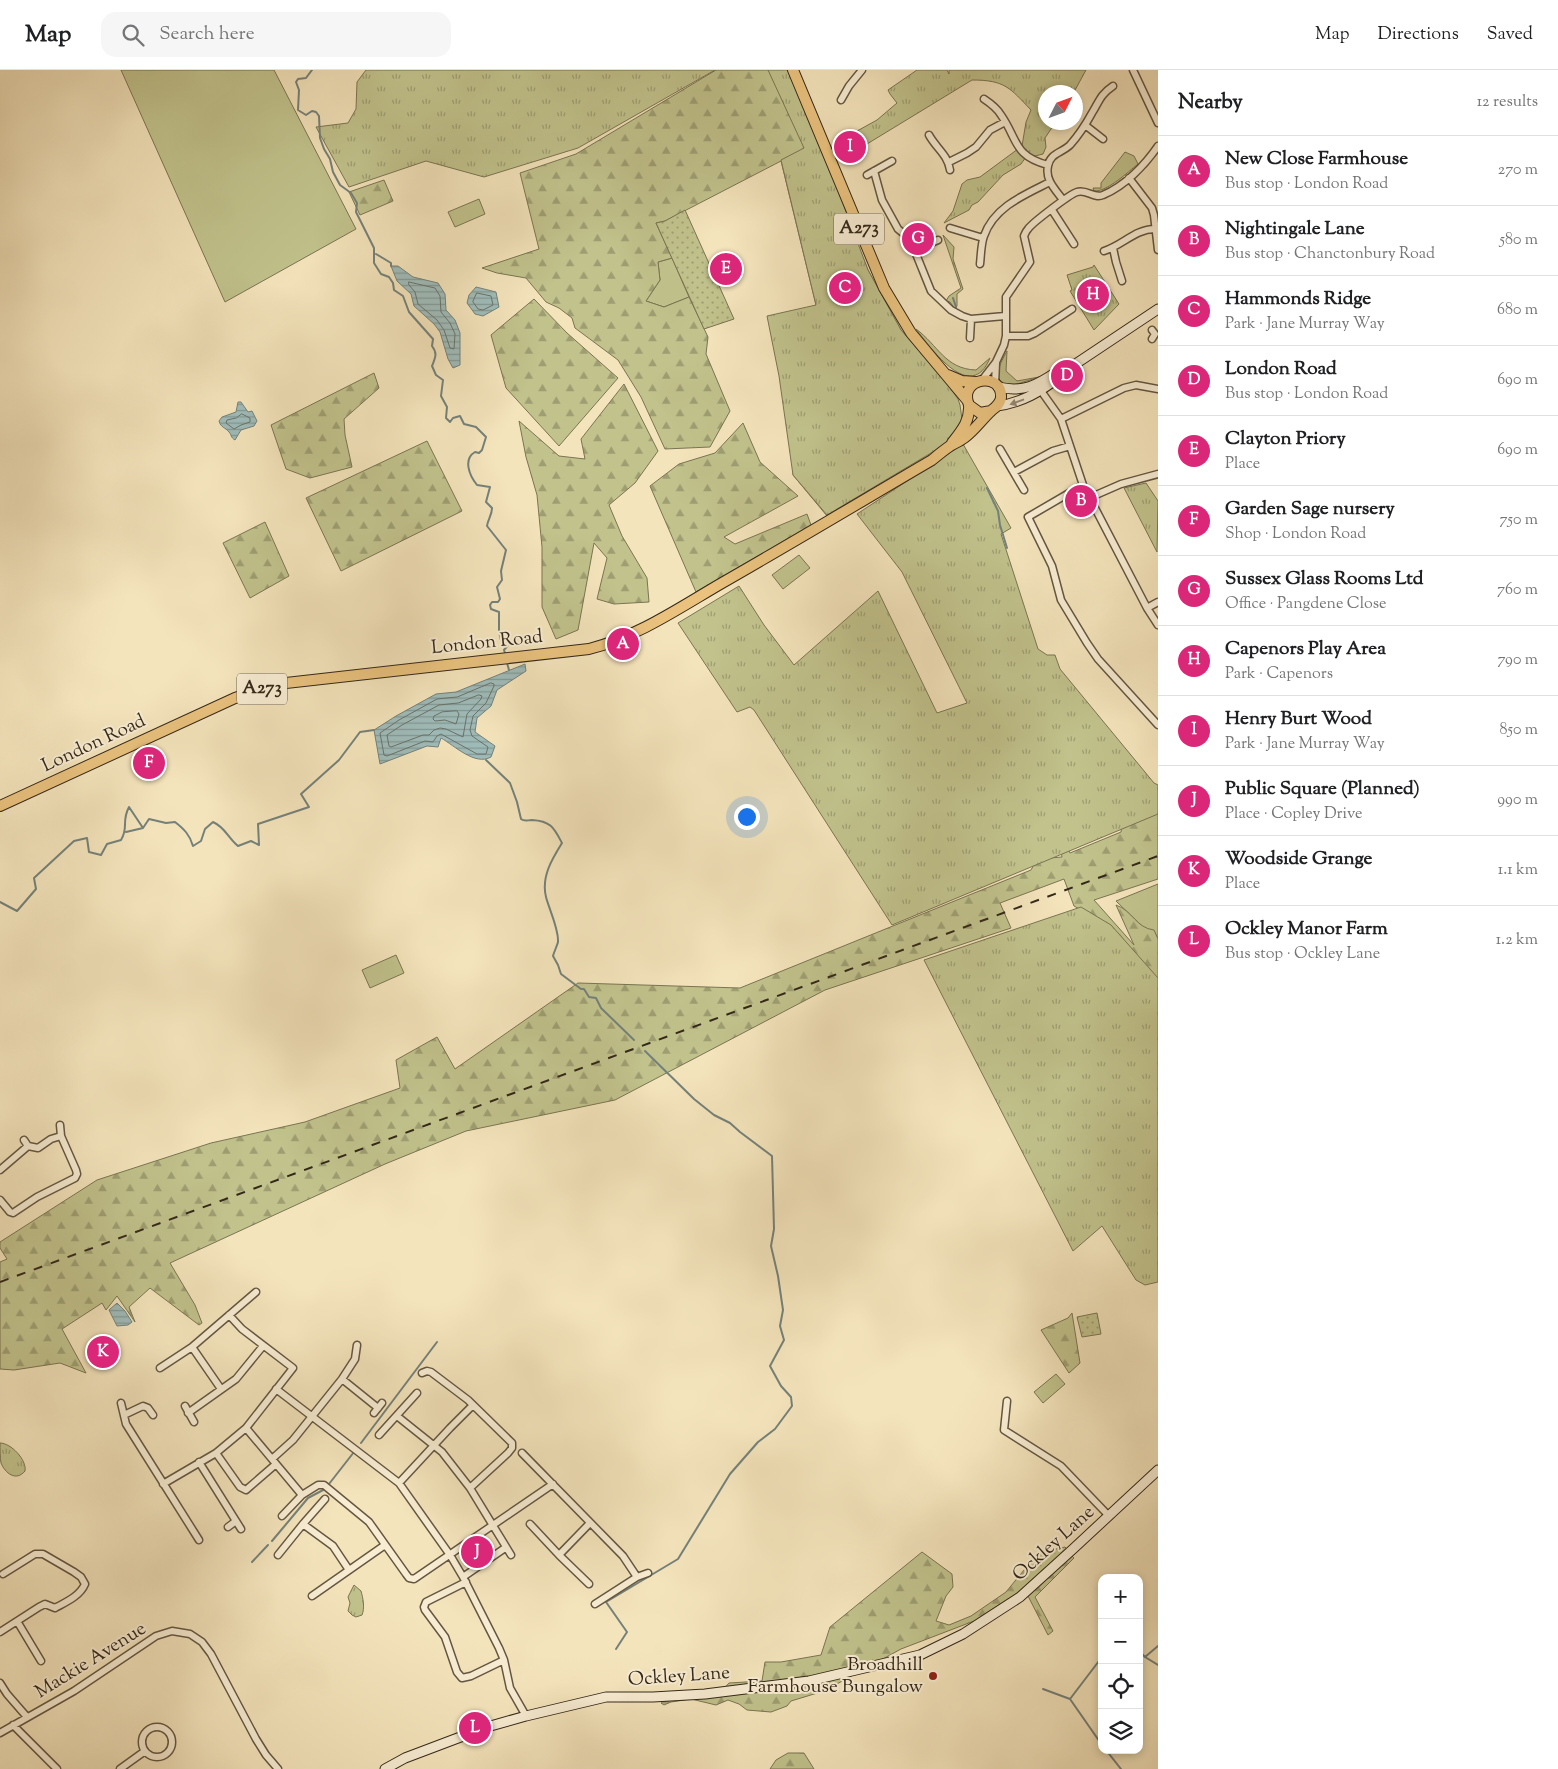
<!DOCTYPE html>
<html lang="en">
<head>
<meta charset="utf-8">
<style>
	:root { --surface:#fff; --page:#f6f6f6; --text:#202124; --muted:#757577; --line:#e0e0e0; --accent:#db2777 }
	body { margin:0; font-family:"Sorts Mill Goudy",serif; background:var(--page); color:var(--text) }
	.controls { position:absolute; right:15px; bottom:15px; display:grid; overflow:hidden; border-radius:10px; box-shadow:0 2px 8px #0003 }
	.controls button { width:45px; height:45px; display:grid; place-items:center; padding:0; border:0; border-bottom:1px solid var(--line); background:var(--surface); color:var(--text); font:25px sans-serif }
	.compass { position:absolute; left:1038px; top:15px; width:45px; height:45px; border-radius:50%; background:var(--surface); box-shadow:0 2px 8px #0003; rotate:48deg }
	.you { position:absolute; left:746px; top:746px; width:18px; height:18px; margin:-12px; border:4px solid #fff; border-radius:50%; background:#1a73e8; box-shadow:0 0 0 8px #1a73e833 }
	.badge { display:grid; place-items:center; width:32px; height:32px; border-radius:50%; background:var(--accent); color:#fff; font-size:16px; font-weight:700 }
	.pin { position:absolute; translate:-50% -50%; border:2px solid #fff; box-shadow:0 1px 5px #0006 }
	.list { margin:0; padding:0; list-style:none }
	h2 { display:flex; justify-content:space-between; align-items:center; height:65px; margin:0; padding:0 20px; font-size:21px }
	h2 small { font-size:16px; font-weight:400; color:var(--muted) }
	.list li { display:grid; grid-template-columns:32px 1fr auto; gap:15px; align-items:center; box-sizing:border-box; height:70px; padding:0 20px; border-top:1px solid var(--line) }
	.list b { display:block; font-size:19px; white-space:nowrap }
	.list p { margin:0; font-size:16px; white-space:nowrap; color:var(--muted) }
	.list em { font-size:16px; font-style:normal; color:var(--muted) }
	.icon { flex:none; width:28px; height:28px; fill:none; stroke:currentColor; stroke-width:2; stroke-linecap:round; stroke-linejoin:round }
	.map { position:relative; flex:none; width:1158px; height:1699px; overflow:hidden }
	header { display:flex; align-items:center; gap:30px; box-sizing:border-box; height:70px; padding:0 25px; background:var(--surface); border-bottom:1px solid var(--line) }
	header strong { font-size:24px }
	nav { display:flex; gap:28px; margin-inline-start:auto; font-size:18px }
	.search { width:350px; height:45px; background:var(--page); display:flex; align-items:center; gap:12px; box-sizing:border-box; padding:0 18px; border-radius:15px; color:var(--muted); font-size:19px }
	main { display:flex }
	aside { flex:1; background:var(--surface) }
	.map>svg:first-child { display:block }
</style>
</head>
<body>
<header>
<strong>Map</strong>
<div class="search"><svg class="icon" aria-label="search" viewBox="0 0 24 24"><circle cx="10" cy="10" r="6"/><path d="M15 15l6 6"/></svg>Search here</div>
<nav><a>Map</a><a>Directions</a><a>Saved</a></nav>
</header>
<main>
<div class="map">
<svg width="1158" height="1699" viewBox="0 0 1158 1699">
	<defs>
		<pattern id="forest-firs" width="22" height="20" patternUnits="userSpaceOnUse" patternTransform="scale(1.25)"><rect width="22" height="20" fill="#c1c28c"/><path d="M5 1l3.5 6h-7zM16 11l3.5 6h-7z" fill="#9e9e72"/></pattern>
		<pattern id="park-tufts" width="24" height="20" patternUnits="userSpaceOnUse" patternTransform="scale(1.25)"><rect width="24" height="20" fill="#c1c28c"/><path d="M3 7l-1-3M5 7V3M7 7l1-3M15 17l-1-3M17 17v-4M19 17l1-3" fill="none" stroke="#9e9e72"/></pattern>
		<pattern id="garden-dots" width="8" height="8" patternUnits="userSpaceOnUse" patternTransform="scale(1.25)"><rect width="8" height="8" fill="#c1c28c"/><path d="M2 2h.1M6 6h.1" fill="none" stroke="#9e9e72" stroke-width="1.8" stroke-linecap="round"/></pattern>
		<pattern id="water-rules" width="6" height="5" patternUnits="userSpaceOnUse" patternTransform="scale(1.25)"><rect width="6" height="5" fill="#9fbcba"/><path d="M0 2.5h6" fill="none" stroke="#829996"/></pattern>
	</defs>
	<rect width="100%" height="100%" fill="#f4e4bc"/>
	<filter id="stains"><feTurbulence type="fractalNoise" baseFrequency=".004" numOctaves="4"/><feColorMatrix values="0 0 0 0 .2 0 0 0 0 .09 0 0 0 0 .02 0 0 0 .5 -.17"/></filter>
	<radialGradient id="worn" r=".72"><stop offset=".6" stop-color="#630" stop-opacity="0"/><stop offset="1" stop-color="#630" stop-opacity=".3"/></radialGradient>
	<path fill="#c1c28c" stroke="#7a7552" d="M121 0H274L356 159 225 232Z
		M1125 82 1134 86 1138 94C1128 102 1107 122 1094 121L1093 118H1101V113Z
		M479 129 485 144 455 157 448 142Z
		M672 188 689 227 664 237 646 231 660 210 658 192Z
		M916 259C938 275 945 299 976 300L990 288C971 334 932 280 916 259Z
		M1007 281 1006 301 1017 311 1039 307 1014 315 1001 313C994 302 1002 291 1007 281Z
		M799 485 810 498 783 519 772 505Z
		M1158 814V869L1154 861 1146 860 1116 831Z
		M396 885 404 903 370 918 362 900Z
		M1056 1304 1065 1314 1043 1333 1034 1322Z"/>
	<path fill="url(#forest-firs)" stroke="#7a7552" d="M716 0H787L868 200 901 260 945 312 946 371 827 446 793 405 799 247 816 235 781 91 665 151 656 153 672 188 658 192 660 210 646 231 664 237 689 227 708 267 706 284 730 341 710 377 665 379 641 327 618 290 575 258 572 248 559 238 546 232 526 208 497 203 482 198 539 179 520 103 576 84Z
		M384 110 393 131 360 145 349 122Z
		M943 165 954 177 953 189 963 219 957 224V236L955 239 950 232 946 231 949 226 961 218Z
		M534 229 567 263 618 308 559 376 506 318 491 265Z
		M374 303 379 318 344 349 345 365 352 397 310 408 286 399 271 355Z
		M624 314 658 381 635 413 609 435 622 466 647 508 649 532 614 534 597 529 607 488 594 473 578 560 556 569 542 537V477L537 425 526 387 519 351 559 386 585 389 581 369Z
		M743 353 760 392 798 426 724 467 735 474 807 444 811 455 696 522 650 416 679 394 715 383Z
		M427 371 462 441 341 501 306 428Z
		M265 452 289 506 250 528 223 473Z
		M1158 741V809L1094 830 1134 875 1116 835C1133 841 1136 858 1154 860L1158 869V916L1081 840 1074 836 1064 809 1000 833 1011 858 825 920 615 1030 466 1061 385 1094 170 1193 195 1235 202 1253 199 1255 150 1218 129 1237 135 1252 117 1226 106 1240 102 1233 62 1259 86 1303 60 1293 14 1300 0 1299V1192L7 1189 0 1178V1172L97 1110 211 1073 305 1052 400 1018 396 990 437 967 455 999 578 913 740 918 1031 800 1037 789 1062 787 1060 774 1064 767 1070 783 1121 762 1124 742Z
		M1072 1243 1080 1293 1069 1303 1041 1260 1068 1248Z
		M1065 1477 1067 1479 1020 1521 974 1551 901 1579 824 1621 791 1631 787 1636 771 1642 747 1640 739 1634 728 1630 716 1635 691 1629 671 1632 664 1635 661 1633 664 1631 717 1626 729 1613 762 1611 765 1592H781L821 1585 830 1557 922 1482 952 1504 953 1517 946 1526 936 1551 949 1555 971 1546 1006 1522 1038 1483Z
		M1071 1485 1074 1488 1035 1527 1053 1561 1048 1565 1028 1526 1059 1498Z
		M788 1683H804L814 1699H770L776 1690Z"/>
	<path fill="url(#park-tufts)" stroke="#7a7552" d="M366 0H715L578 78 484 107 426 91 349 117 316 57 348 53 356 39 357 12Z
		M768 0H788L830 99 868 200 901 260 945 311 958 329 960 335 962 349 961 354 946 374 827 445 793 405 779 306 767 246 816 235 781 90 804 78Z
		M917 0H947L949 4V0H1086L1074 22H1046V52L1055 53 1045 68 1046 77 1043 84 1035 86 1028 84 1021 94 1003 105 978 132 972 135 969 140 944 153 953 141 962 114 967 110 980 107 1022 76 1026 52 1031 40C1010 18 1005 10 972 10L844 88C838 83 836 79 839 71L877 50 897 33 890 24 888 20Z
		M1094 195 1119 234 1094 260 1070 221 1072 220 1067 205 1093 197Z
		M963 374 1011 458 1001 464 1038 579 1047 585H1055L1060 599 1154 713 1158 715V744L892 855 754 640 750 637 737 642 678 553 739 516 764 555 794 595 878 521 937 643 967 633 902 502 857 444Z
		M1146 413 1158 431 1157 482 1124 418Z
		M1081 837 1111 855 1158 908V1212L1145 1215 1136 1210 1102 1156 1073 1181 924 890Z
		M0 1373C11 1373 27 1390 25 1401 16 1412 5 1403 1 1393 0 1388 0 1378 0 1373Z
		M354 1515 361 1521C363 1528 365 1538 362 1545L356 1547 352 1545 348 1541 350 1533 348 1527Z"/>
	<path fill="url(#garden-dots)" stroke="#7a7552" d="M685 140 734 249 704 259 656 153 665 151Z
		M1097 1243 1101 1264 1082 1267 1077 1247Z"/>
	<path fill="url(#water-rules)" stroke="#74817a" d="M391 196H398L413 207 438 213 445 224 446 240 455 250 460 263V295L453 298 448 289 440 262 434 254 414 236 411 224 397 211Z
		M476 217 496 222 499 237 483 246 475 244 467 233 469 225Z
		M238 332H241L248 342 252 341 257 351 254 356 241 360 235 370C230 367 232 365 229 362 225 357 221 358 219 351L222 347 236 342Z
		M525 594 526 601 497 620 491 636 477 648 475 662 495 676 491 687C475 696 455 676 441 668L438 677 427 676 380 694 374 660 396 646 436 624 456 622Z
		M117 1233 125 1241 132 1252 128 1255 117 1256 109 1240Z"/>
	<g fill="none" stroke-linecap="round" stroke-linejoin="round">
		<path stroke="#6a726a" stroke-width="1" d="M409 212 435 218 440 226 441 242 450 253 455 264 454 279 450 278 444 260 437 250 418 234 415 222 409 215Z
			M477 223 491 226 493 235 483 240 478 239 473 232Z
			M242 344 250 348V352L241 355 234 359 226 353 227 350 236 348Z
			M491 613 494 614V616L486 633 473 646 470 660 472 666 488 677 486 684H477L441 664 437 666 433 672 425 671 387 686 384 685 380 663 399 650 437 629 457 627Z
			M479 625 482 626 481 629 467 644 463 667 446 659 440 658 434 660 429 665H423L391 677 389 676 387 665 402 655 439 635 458 633Z
			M457 641 459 644 456 654 445 650 435 651 433 649 434 646 442 642Z"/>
		<path stroke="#74817a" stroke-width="2" d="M312 0 306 8 298 9 296 12 299 20 298 40 306 45 312 41 316 42 319 46 320 68 324 79 330 89 333 102 340 115 351 123 357 133 356 142 374 178V193L381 204 389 207 393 213 394 220 403 226 409 242 433 269 432 276C438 284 435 288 432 296L436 305 443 310 441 326 447 337 446 348 450 352 453 348 460 346 464 354 476 357 486 367 482 380 479 383 475 382C463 389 469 405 477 415L490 417 486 432 492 438C492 445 488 449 487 456L506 480 501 501 502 510 497 517 500 529 498 532H492L490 535 491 539 499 542V562L501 570 510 573 504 580 506 586
			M376 184 391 193V196
			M953 228 956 237
			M987 418 998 441 1000 455 1007 478
			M507 593 509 600
			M486 690 510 713 517 732 521 749C525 752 527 750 532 750 551 751 554 758 562 773 552 789 541 807 546 827 549 839 559 859 558 872 557 876 554 882 553 886L558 895 561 904 581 919H584L589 927 596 928 601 938 634 970
			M126 762 143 758 149 749 166 753 175 752C184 759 190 765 193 776L201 771 205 759 213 752C225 757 228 768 238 776L251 771 259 775 258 754 309 737 301 724 339 690 360 662 374 660
			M0 832 17 841 36 819 34 808 74 771 87 768 89 782 101 785 107 774 121 770C129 757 121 752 129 737L143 758
			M361 1373 437 1272
			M329 1414 354 1382
			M272 1471 308 1428 325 1419
			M252 1492 268 1475
			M616 1579 627 1562 606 1532 678 1489 730 1404 758 1372 775 1359 792 1336 791 1327 781 1316 770 1296 784 1270 780 1256 783 1240 778 1206 771 1176 774 1159 772 1086 740 1062 730 1053 714 1045 694 1029 645 981
			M1139 1581 1145 1587 1158 1595
			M1145 1587 1158 1576
			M1043 1619 1070 1629 1102 1675
			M1070 1629 1102 1587
			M1106 1680 1121 1699"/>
		<defs>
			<path id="street" d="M1133 0 1158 53
				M984 29C990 33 997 38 1001 45 1018 69 1013 86 1048 95
				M841 30 849 16 862 0
				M1085 55 1103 69
				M929 65C936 78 948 85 950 100
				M949 92 967 83 976 77 990 60 1005 52
				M874 101 882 130 898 159 910 169 931 221 951 240 962 246 971 249 1005 246
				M867 105 892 91
				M1129 108 1152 138 1154 145 1158 180
				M1063 130C1055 119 1045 110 1048 96 1050 83 1062 83 1070 75 1078 66 1086 54 1092 43 1100 30 1100 25 1113 16
				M1052 140 1074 174
				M950 158 983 168
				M1113 178 1116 192 1122 211
				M915 180 938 170
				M1104 181C1123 175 1135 159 1155 159
				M980 194C981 185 981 174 984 166 994 137 1024 125 1050 112
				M1152 260 1155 264 1152 269
				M1006 266H1028L1035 263 1072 239
				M970 268 971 249
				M982 310 996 292 1004 275 1006 266V227L1030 192 1024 166C1025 164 1026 161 1028 159 1032 153 1070 124 1077 122 1087 119 1094 129 1103 125 1125 116 1145 95 1158 76
				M995 314 996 293
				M1039 318 1061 349 1083 415 1147 538 1158 555
				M1061 349 1124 318 1136 315 1158 319
				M1000 379 1024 420
				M1014 402 1053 381 1070 376
				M1083 415 1028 447 1052 496 1061 530 1087 573 1098 589 1158 655
				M1089 428 1121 414 1158 404
				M1147 538 1158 532
				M24 1070 28 1076 38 1078 51 1069 61 1066
				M0 1100 28 1076
				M0 1130 10 1142 13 1143 37 1127 75 1108 77 1104 76 1100 61 1066 60 1055
				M192 1277 221 1319
				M160 1298 192 1277 256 1222
				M422 1303 427 1301 431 1302 468 1330 512 1373V1378L508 1383 470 1418
				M342 1309 378 1338
				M276 1319 399 1413 450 1485 463 1507 499 1578 504 1590 510 1618 526 1646
				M1007 1331 1004 1360 1061 1396 1109 1446
				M121 1333 126 1354 199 1470
				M185 1336 194 1352
				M188 1343 236 1309 263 1276
				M374 1343 382 1333
				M124 1345 143 1336 148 1338 153 1345
				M397 1346 442 1382 470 1418 511 1485
				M246 1358 302 1425 318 1415H324L369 1452 406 1504 409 1508 414 1509 553 1414
				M379 1365 417 1323
				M216 1383 240 1417 246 1420 276 1394
				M522 1383 623 1486 637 1507
				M272 1389 293 1370 342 1309 355 1289 357 1275
				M199 1392 241 1459
				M399 1413 450 1358 473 1335
				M163 1414 216 1383 246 1358 293 1298 242 1259 229 1245
				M282 1446 302 1425
				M303 1454 325 1429
				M530 1454 559 1485 589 1514
				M228 1457 236 1451
				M278 1485 303 1454 333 1476 349 1500
				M559 1485 590 1453
				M463 1507 505 1478
				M466 1512 426 1532 424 1537 425 1540 445 1567 457 1602 462 1608 471 1606 504 1590
				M312 1526 385 1475
				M595 1534 637 1507 648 1503
				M17 1551 41 1591
				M0 1562 39 1537 45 1534 55 1538C66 1532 80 1526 85 1514L81 1507 74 1502 43 1484H35L3 1504
				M0 1613 7 1624 27 1647
				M13 1655 57 1699
				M142 1672a15 15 0 1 1 30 0a15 15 0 1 1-30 0Z
				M0 1663 74 1621 156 1566 172 1561 190 1564 202 1572 211 1584 256 1669 266 1685 278 1699
				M120 1699 145 1681"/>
			<path id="secondary" d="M998 317C1024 323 1037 315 1058 301L1062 303
				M997 336C1022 333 1041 321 1061 306L1062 303 1158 239
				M385 1699 405 1688 487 1657 526 1646 606 1627H653L705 1624 809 1611 920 1585 963 1564 1020 1527 1073 1479 1158 1400"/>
			<path id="primary" d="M793 0 884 218 911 263 967 330
				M948 305 962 311 976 312
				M952 373C962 360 970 351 969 335
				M0 736 235 628 261 619 286 613 589 579C637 567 679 538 722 513 792 473 862 431 932 390 938 385 944 380 950 376 955 373 960 371 964 368 975 360 982 349 992 340 996 337 1000 334 1001 328 1003 300 957 308 969 335L980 343 991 341"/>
		</defs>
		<use href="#street" stroke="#645742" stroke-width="9"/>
		<use href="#secondary" stroke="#342819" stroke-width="11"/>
		<use href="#primary" stroke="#342819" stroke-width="12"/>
		<use href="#street" stroke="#f8edd3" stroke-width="6"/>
		<use href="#secondary" stroke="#f8edd3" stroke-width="9"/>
		<use href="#primary" stroke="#eac27e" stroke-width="10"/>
		<path stroke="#342819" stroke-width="2" stroke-dasharray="9 9" stroke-linecap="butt" d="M0 1212 1158 786"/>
	</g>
	<defs><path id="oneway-solid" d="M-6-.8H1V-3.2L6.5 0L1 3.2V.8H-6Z" transform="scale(1.25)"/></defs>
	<use fill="#968a76" href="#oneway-solid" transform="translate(1017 332) rotate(160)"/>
	<circle fill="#8f2418" stroke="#f8edd3" stroke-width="2" cx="933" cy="1606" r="5"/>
	<g text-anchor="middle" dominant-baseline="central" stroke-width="4" stroke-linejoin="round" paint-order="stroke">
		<g fill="#f8edd3" stroke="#6f6351" stroke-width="1">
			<rect x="834" y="143.5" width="50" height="31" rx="4"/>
			<rect x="237" y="603.5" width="50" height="31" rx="4"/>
		</g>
		<g font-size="18" font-weight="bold" fill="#342819">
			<text x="859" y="159">A273</text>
			<text x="262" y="619">A273</text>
		</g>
		<g font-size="19" fill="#342819" stroke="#f8edd3">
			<text transform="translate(487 573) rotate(-6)">London Road</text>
			<text transform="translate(94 674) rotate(-25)">London Road</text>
			<text transform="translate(1054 1474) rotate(-42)">Ockley Lane</text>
			<text transform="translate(91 1591) rotate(-32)">Mackie Avenue</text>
			<text transform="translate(679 1607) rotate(-4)">Ockley Lane</text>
		</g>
		<g font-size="19" fill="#342819" stroke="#f8edd3" text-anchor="end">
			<text x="923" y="1595">Broadhill<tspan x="923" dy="22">Farmhouse Bungalow</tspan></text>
		</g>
	</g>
	<rect width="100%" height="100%" filter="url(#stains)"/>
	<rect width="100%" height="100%" fill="url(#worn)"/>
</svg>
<div class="controls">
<button>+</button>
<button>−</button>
<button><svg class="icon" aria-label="locate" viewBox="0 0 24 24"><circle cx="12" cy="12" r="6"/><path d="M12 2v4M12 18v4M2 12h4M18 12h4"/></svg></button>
<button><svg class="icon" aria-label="layers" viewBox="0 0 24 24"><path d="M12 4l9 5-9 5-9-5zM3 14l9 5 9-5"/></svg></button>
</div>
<svg class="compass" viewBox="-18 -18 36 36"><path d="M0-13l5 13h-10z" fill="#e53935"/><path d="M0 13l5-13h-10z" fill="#757577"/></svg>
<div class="you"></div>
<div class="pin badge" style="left:623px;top:574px">A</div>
<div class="pin badge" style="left:1081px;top:431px">B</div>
<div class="pin badge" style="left:845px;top:218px">C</div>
<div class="pin badge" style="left:1067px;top:306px">D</div>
<div class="pin badge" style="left:726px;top:199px">E</div>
<div class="pin badge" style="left:149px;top:693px">F</div>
<div class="pin badge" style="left:918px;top:169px">G</div>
<div class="pin badge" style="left:1093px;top:225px">H</div>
<div class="pin badge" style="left:850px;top:77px">I</div>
<div class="pin badge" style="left:477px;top:1482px">J</div>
<div class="pin badge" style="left:103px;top:1282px">K</div>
<div class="pin badge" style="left:475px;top:1658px">L</div>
</div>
<aside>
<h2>Nearby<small>12 results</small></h2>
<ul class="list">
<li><span class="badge">A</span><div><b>New Close Farmhouse</b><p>Bus stop · London Road</p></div><em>270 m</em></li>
<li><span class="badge">B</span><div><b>Nightingale Lane</b><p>Bus stop · Chanctonbury Road</p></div><em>580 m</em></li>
<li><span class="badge">C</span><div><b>Hammonds Ridge</b><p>Park · Jane Murray Way</p></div><em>680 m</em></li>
<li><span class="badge">D</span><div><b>London Road</b><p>Bus stop · London Road</p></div><em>690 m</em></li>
<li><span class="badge">E</span><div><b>Clayton Priory</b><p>Place</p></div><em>690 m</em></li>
<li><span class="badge">F</span><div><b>Garden Sage nursery</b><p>Shop · London Road</p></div><em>750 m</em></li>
<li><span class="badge">G</span><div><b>Sussex Glass Rooms Ltd</b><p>Office · Pangdene Close</p></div><em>760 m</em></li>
<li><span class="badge">H</span><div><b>Capenors Play Area</b><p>Park · Capenors</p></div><em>790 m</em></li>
<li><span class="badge">I</span><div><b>Henry Burt Wood</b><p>Park · Jane Murray Way</p></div><em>850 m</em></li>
<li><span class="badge">J</span><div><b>Public Square (Planned)</b><p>Place · Copley Drive</p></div><em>990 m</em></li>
<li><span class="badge">K</span><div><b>Woodside Grange</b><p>Place</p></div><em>1.1 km</em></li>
<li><span class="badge">L</span><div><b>Ockley Manor Farm</b><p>Bus stop · Ockley Lane</p></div><em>1.2 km</em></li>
</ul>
</aside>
</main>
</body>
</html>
